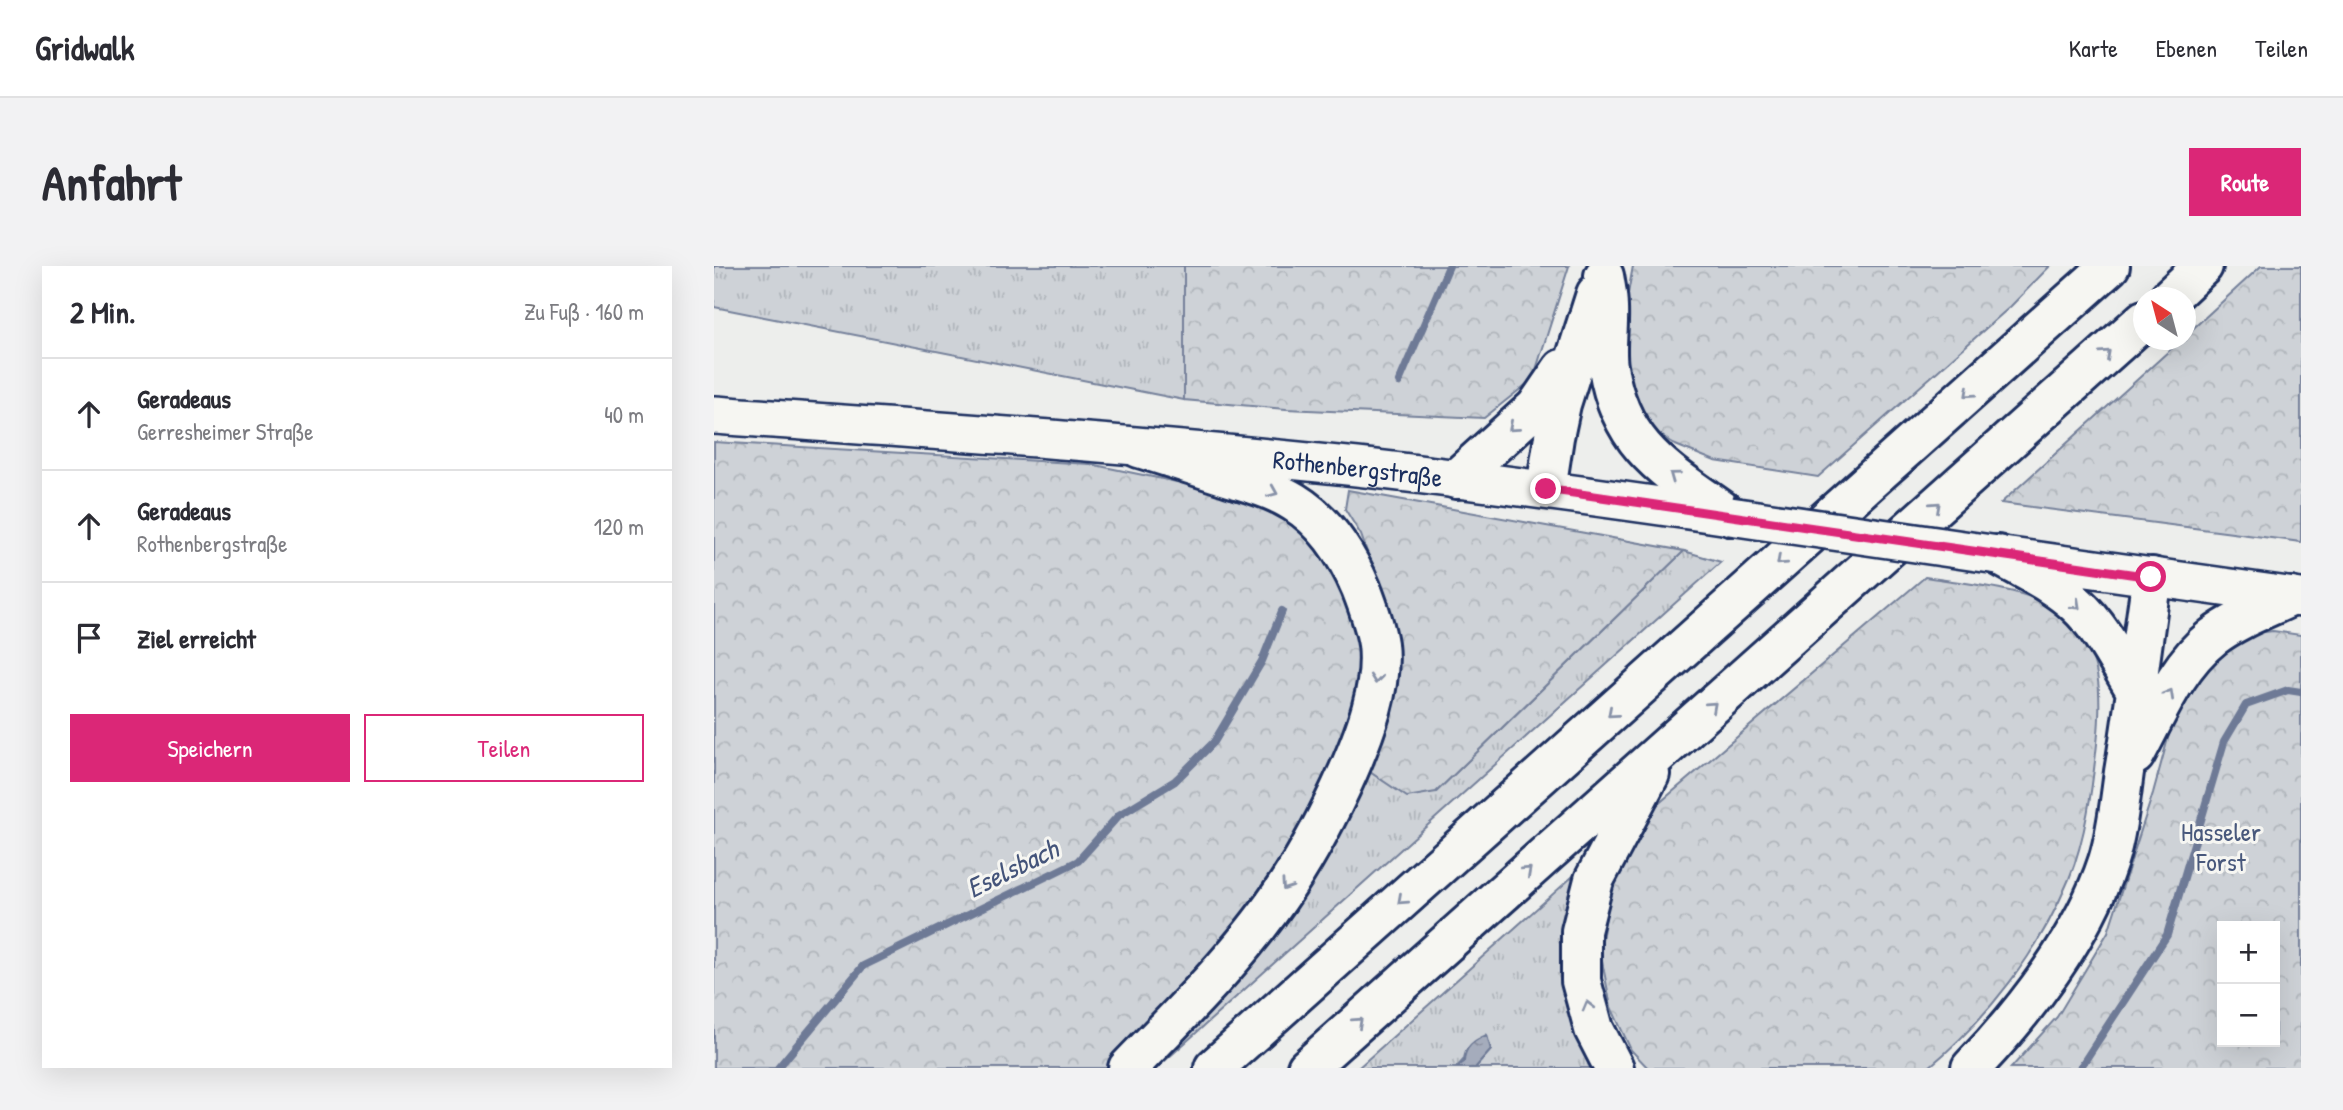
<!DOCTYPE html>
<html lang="de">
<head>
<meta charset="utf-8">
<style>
	:root { --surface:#fff; --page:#f2f2f3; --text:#2b2b33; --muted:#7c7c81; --line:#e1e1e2; --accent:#db2777 }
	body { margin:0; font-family:"Patrick Hand",sans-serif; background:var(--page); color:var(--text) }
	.controls { position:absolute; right:21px; bottom:21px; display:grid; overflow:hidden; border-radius:0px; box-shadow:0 7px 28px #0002 }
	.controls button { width:63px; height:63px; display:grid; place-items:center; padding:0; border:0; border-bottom:2px solid var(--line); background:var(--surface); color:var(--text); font:35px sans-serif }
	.compass { position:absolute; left:1419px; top:21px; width:63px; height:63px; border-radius:50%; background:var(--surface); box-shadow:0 7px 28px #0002; rotate:324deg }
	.stop { position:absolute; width:21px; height:21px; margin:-16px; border:5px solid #db2777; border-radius:50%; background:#fff }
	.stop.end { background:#db2777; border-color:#fff; box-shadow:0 2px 7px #0008 }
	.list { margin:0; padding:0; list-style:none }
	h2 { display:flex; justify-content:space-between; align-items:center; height:91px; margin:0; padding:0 28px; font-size:30px }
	h2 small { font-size:23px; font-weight:400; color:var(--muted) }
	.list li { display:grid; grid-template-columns:46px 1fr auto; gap:21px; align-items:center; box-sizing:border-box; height:112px; padding:0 28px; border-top:2px solid var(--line) }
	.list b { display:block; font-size:26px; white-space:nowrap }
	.list p { margin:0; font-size:23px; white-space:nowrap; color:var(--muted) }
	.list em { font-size:23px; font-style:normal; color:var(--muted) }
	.actions { display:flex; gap:14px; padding:21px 28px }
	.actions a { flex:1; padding:16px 0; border:2px solid var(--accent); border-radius:0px; text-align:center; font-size:24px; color:var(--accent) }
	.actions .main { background:var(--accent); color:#fff }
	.icon { flex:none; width:38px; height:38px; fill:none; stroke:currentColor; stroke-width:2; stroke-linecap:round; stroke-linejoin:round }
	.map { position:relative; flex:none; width:1587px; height:802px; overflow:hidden; border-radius:0px }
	header { display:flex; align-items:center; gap:42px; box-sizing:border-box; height:98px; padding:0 35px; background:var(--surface); border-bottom:2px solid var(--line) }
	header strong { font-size:33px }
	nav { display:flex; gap:38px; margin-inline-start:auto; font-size:24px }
	.intro { display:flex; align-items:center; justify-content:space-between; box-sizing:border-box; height:168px; padding:0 42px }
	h1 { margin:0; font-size:49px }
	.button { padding:18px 32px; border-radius:0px; background:var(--accent); color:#fff; font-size:24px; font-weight:700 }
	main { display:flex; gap:42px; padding:0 42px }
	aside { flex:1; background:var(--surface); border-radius:0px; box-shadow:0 7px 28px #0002 }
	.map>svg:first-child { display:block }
</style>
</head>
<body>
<header>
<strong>Gridwalk</strong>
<nav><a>Karte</a><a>Ebenen</a><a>Teilen</a></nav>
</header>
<div class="intro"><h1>Anfahrt</h1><a class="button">Route</a></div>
<main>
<aside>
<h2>2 Min.<small>Zu Fuß · 160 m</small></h2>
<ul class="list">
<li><svg class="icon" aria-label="ahead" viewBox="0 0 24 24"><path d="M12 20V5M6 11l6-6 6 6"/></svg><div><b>Geradeaus</b><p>Gerresheimer Straße</p></div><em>40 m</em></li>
<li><svg class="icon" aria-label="ahead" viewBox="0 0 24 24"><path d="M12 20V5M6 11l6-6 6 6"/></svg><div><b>Geradeaus</b><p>Rothenbergstraße</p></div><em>120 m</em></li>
<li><svg class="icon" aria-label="arrive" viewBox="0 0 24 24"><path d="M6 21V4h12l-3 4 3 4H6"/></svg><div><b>Ziel erreicht</b></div></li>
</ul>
<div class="actions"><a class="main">Speichern</a><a>Teilen</a></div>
</aside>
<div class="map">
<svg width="1587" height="802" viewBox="0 0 1587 802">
	<defs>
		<pattern id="grass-tufts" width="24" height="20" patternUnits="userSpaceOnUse" patternTransform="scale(1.75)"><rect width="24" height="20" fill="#ced2d7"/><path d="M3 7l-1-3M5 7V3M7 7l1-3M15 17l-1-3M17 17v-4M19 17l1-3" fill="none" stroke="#b0b5bb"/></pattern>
		<pattern id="forest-crowns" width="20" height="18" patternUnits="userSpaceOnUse" patternTransform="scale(1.75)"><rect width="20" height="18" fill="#ced2d7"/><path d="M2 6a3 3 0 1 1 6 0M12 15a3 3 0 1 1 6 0" fill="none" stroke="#b0b5bb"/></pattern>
		<pattern id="water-ripples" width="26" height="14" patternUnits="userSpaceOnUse" patternTransform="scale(1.75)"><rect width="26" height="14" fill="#a5acbc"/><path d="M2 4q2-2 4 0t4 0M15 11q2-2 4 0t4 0" fill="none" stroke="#868c9c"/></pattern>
	</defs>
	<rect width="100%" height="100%" fill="#edeeec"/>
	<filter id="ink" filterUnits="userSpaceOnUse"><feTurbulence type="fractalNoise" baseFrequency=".0143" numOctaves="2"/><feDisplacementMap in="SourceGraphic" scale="14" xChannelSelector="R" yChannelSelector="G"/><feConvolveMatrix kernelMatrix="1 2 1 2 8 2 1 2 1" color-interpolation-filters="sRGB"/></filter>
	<g filter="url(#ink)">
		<path fill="url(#grass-tufts)" stroke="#74809a" stroke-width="2" d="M0 0H470V134L0 41Z
			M970 285 1007 296 443 802H437L653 504 722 526Z
			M867 603 892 802H761L777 784 772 769 742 802H644Z"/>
		<path fill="url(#forest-crowns)" stroke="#74809a" stroke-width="2" fill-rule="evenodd" d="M470 0H855L819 113 770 152 572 143 470 134Z
			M919 0H1336L1297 40 1104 211 1001 195 959 178 934 159 919 138 910 101 913 33Z
			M1547 0H1587V276L1287 237 1467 74H1472V69Z
			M0 176 376 198 540 232 601 273 624 305 645 361 649 411 640 455 562 609 525 660 398 802H0Z
			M634 224 970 285 722 526 693 531 653 504 681 432 678 385 668 329 647 269 631 243Z
			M1211 311C1249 317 1324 323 1352 350 1389 387 1388 430 1383 478 1378 523 1372 571 1355 613 1325 686 1274 752 1214 802H934L917 784 897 741 886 685 897 621 936 545Z
			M1559 365 1587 369V802H1297L1343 751 1394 666 1439 527 1459 454 1474 415 1534 368ZM1508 660H1561V776H1508Z"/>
		<path fill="url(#water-ripples)" stroke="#6e7a96" stroke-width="2" d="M773 769 777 784 761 802H742L750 796C750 781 760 774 773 769Z"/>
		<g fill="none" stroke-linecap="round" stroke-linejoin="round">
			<path stroke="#6e7a96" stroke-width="8" d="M685 116 735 0
				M64 802 149 700 364 595 405 549 461 515 500 476 548 395 568 345
				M1366 802 1453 669 1510 476 1532 439 1574 424 1587 426"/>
			<defs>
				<g id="secondary">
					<path id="s1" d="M0 149C215 164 430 178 643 201 768 215 892 232 1016 250"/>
					<path d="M1289 290 1587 332"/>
				</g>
				<path id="motorway" d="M890 10C892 21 894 31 894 42 895 62 891 82 894 101 907 183 955 206 1016 250
					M1455 32 1489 0
					M742 213 822 141 848 103
					M832 223 840 171 847 138 882 28
					M1284 289C1310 304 1341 318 1363 339 1388 362 1404 396 1422 425
					M1421 489C1443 449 1462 400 1499 371 1521 354 1551 343 1576 331
					M414 802C470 744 530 686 574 618 597 583 617 544 634 506 651 467 669 421 664 378 661 359 654 340 647 322 633 289 611 255 580 236 561 224 537 217 516 211 485 201 455 191 425 182
					M500 802 1396 0
					M593 802 1430 54
					M900 802 880 763 867 715V665L880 614 936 508
					M1257 802C1311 746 1370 669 1394 595 1403 567 1406 535 1410 506 1421 441 1428 376 1438 311"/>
			</defs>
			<use href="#secondary" stroke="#1b2f5e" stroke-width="42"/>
			<use href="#motorway" stroke="#1b2f5e" stroke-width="44"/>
			<use href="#secondary" stroke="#f6f6f2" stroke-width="37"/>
			<use href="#motorway" stroke="#f6f6f2" stroke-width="38"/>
			<defs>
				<path id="secondary-bridge" d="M1016 250 1284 289"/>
			</defs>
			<use href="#secondary-bridge" stroke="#1b2f5e" stroke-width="42" stroke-linecap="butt"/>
			<use href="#secondary-bridge" stroke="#f6f6f2" stroke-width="37"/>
		</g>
		<defs><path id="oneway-chevron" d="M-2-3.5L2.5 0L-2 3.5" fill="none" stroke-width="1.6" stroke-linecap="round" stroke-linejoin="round" transform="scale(1.75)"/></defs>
		<g stroke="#8892a8">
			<use href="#oneway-chevron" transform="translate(1392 88) rotate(-42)"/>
			<use href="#oneway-chevron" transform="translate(1255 127) rotate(138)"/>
			<use href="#oneway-chevron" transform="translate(799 161) rotate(139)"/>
			<use href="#oneway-chevron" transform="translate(960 210) rotate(-144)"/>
			<use href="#oneway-chevron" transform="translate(559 226) rotate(23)"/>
			<use href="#oneway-chevron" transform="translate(1222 240) rotate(-42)"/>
			<use href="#oneway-chevron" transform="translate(1067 295) rotate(138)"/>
			<use href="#oneway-chevron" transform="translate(1362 339) rotate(43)"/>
			<use href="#oneway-chevron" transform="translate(662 413) rotate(96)"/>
			<use href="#oneway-chevron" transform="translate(1455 428) rotate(-61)"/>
			<use href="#oneway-chevron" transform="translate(998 440) rotate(-42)"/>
			<use href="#oneway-chevron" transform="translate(898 447) rotate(139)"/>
			<use href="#oneway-chevron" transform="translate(813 605) rotate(-42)"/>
			<use href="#oneway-chevron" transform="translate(572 620) rotate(124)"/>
			<use href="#oneway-chevron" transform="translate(688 634) rotate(138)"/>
			<use href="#oneway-chevron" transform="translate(874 740) rotate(-105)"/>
			<use href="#oneway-chevron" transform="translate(644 756) rotate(-42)"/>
		</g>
	</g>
	<g fill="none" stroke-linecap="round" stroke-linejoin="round" filter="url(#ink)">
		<path stroke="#db2777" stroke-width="9" d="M832 223 1437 311"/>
	</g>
	<g text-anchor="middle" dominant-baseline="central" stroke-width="6" stroke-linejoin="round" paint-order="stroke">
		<g font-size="26" fill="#1b2f5e" stroke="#f6f6f2">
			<text stroke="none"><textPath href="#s1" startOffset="646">Rothenbergstraße</textPath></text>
		</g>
		<g font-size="26" fill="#48587c" stroke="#f6f6f2">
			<text x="1507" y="565">Hasseler<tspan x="1507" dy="30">Forst</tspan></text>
		</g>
		<g font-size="28" font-style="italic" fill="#44547a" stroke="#f6f6f2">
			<text transform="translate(298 602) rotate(-26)">Eselsbach</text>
		</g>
	</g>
</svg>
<div class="controls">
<button>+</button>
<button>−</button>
</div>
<svg class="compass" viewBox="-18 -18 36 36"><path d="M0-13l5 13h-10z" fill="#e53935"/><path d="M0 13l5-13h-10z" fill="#7c7c81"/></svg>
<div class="stop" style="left:1437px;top:311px"></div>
<div class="stop end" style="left:832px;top:223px"></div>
</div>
</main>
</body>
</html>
